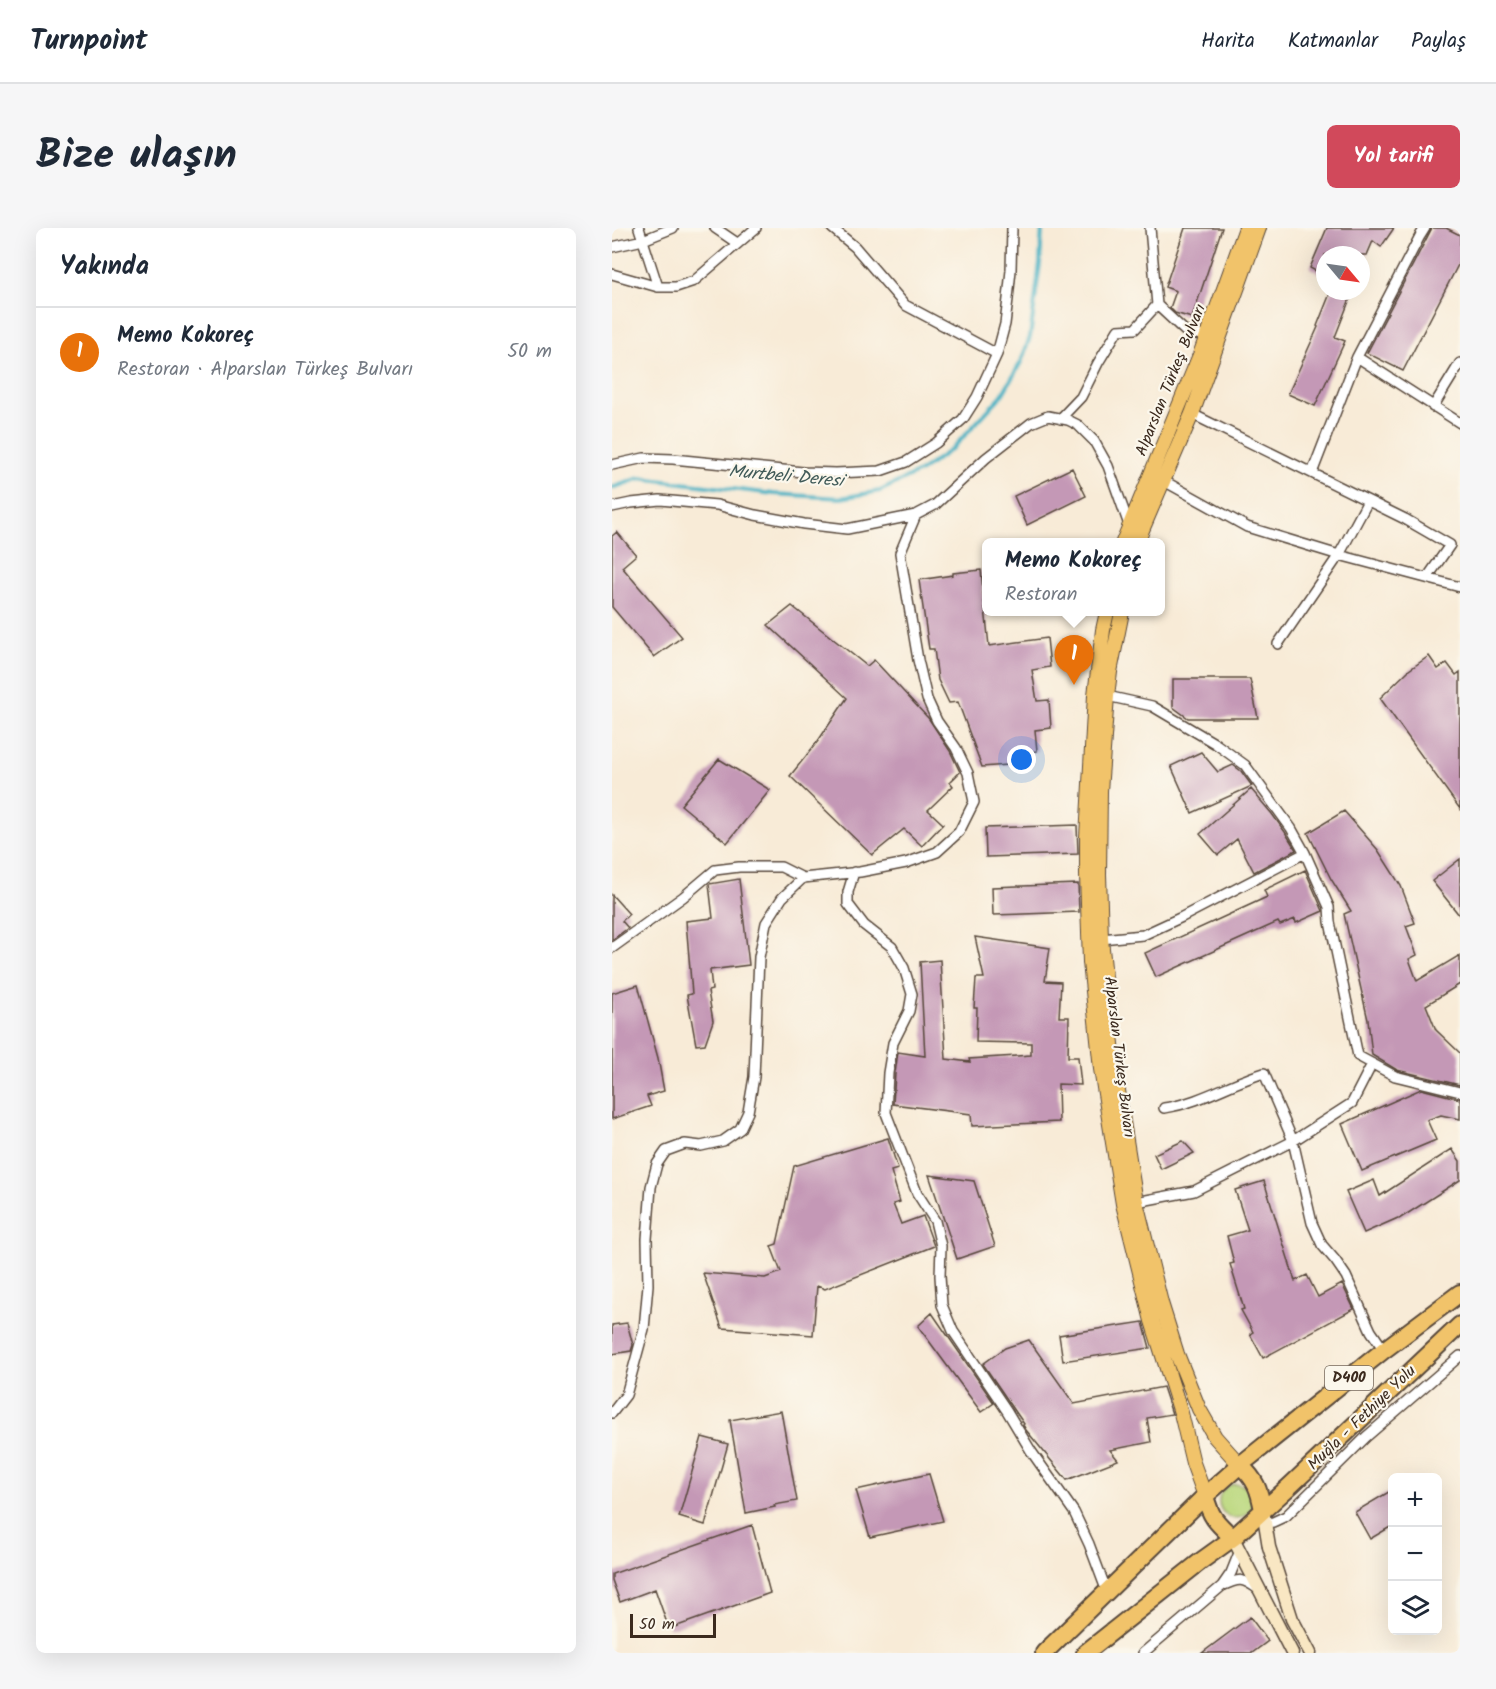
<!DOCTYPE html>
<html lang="tr">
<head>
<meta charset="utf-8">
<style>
	:root { --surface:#fff; --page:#f6f6f7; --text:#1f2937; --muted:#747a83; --line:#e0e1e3; --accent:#d1495b }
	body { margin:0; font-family:Kalam,sans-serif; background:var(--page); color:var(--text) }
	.controls { position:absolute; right:18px; bottom:18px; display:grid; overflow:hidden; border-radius:9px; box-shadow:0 6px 24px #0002 }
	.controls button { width:54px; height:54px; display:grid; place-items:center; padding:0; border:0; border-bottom:2px solid var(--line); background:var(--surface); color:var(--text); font:30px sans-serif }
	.compass { position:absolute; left:704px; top:18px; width:54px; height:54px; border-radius:50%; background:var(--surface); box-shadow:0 6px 24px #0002; rotate:119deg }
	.scale { position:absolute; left:18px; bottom:15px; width:86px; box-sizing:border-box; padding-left:6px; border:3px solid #3b2a1e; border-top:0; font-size:16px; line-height:21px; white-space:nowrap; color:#3b2a1e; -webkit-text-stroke:4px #fbf7ec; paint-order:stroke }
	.you { position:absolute; left:410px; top:532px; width:21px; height:21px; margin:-15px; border:4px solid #fff; border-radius:50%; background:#1a73e8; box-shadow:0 0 0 9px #1a73e833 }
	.badge { display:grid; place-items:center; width:39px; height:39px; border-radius:50%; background:var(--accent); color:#fff; font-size:20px; font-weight:700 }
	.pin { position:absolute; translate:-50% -50px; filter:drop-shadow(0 2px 3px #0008) }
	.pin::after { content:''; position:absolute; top:32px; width:21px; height:18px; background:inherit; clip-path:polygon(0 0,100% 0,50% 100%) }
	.popup { position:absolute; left:370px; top:310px; width:183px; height:78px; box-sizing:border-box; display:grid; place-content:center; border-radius:9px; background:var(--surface); filter:drop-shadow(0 2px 4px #0005); font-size:20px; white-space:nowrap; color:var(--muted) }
	.popup b { font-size:22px; color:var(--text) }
	.popup::after { content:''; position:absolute; left:50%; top:100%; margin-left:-12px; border:12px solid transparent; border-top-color:var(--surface) }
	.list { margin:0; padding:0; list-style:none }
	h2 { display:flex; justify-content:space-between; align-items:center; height:78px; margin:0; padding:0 24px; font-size:26px }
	h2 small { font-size:20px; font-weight:400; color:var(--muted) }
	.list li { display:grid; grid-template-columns:39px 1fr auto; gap:18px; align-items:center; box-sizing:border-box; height:90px; padding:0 24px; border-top:2px solid var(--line) }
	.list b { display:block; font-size:22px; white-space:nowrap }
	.list p { margin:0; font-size:20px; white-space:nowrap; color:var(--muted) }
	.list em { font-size:20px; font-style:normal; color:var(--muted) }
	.icon { flex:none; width:33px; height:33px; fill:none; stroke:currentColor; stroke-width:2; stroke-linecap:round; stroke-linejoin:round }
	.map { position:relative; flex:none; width:848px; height:1425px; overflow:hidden; border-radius:9px }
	header { display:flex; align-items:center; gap:36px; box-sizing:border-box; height:84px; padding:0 30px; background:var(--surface); border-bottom:2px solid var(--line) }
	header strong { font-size:28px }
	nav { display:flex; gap:33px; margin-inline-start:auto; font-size:21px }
	.intro { display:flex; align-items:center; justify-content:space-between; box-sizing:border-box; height:144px; padding:0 36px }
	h1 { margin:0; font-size:42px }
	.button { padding:15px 27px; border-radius:9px; background:var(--accent); color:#fff; font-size:21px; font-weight:700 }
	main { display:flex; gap:36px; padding:0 36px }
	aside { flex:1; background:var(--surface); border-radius:9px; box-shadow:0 6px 24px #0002 }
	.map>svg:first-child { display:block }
</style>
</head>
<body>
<header>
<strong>Turnpoint</strong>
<nav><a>Harita</a><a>Katmanlar</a><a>Paylaş</a></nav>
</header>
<div class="intro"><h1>Bize ulaşın</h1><a class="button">Yol tarifi</a></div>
<main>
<aside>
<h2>Yakında<small></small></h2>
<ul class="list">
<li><span class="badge" style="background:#e8710a">1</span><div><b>Memo Kokoreç</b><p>Restoran · Alparslan Türkeş Bulvarı</p></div><em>50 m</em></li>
</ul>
</aside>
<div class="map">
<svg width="848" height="1425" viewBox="0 0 848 1425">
	<rect width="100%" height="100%" fill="#fbf7ec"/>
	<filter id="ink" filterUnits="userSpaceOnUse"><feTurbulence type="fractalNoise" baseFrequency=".0167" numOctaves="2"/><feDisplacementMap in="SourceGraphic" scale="12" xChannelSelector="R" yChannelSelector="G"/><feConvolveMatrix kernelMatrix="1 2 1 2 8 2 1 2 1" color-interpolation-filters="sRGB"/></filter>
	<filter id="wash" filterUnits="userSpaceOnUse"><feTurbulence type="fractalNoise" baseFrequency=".008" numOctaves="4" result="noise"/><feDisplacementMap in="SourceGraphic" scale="24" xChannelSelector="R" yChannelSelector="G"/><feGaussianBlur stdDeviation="1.35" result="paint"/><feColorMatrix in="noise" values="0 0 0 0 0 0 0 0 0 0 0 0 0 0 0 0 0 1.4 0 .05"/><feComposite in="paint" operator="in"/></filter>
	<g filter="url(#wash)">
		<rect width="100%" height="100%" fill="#f8ebd7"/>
		<path fill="#bbd87e" stroke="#7b814e" stroke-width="1.5" d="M607 1273a17 17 0 1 1 34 0a17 17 0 1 1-34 0Z"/>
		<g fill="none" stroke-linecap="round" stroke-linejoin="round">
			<path stroke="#48b3c5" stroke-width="4" d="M0 260 28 250 162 266 229 270 268 263 309 243 341 220 390 167 409 134 418 109 428 35 430 0"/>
		</g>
		<g id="blocks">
			<path fill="#c498b6" d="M573 0H610L580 90 563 85 558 80 564 63 553 59Z
				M715 0H782L769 19 761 13 755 27H713V48L698 40Z
				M820 0H834L848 7V33L791 143 755 125Z
				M719 63H741L723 109 733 113 703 178 676 166 706 99 705 98Z
				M460 240 474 268 415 297 402 268Z
				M5 304 24 327 10 339 70 409 42 429 0 379V308Z
				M369 342 377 418 435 410 438 439 420 442 425 473 437 472 439 500 423 502 425 523 408 525V536L370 539 346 474 337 475 326 452 322 421H317L307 352 341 347V345Z
				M180 378 255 438 262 432 317 491 338 523 348 544 338 554 341 558 316 582 331 596 310 618 292 601 260 627 178 548 206 513 235 470 156 397Z
				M817 428 826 441 835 435 844 447 848 444V581L768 470 797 442Z
				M561 451H638L646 490H576L561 479Z
				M589 524 606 544 621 537 629 543 640 558 580 585 559 538Z
				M107 531 158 562 115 615 69 577Z
				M639 561 660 586 673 604 684 622 642 644 625 611 606 627 588 606Z
				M732 583 766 622 789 658 803 695 794 698 805 727 797 731 805 753 848 727V756L814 777 824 802 848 825V857L785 842 760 827 756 792 732 686 739 683 719 651 696 605Z
				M465 597 466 626 374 629 373 600Z
				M848 631V688L820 653Z
				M693 642 711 683 684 695 683 691 668 697 666 694 544 749 533 725 655 669 652 662Z
				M127 651 137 737 98 742 100 762 96 763 101 793 93 816 84 817 75 767 80 766 74 693 101 690 97 656Z
				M466 656 467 684 381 687 380 659Z
				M0 667 17 686 10 693 16 700 0 712Z
				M363 709 438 720 433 753 449 754 447 789H457L456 829H466L469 857 446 856 447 894 360 898 359 886 281 876 283 846 286 824 313 828 308 734 328 732 334 831 358 834 357 831 419 827V815L364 814 365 780H362L364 750H372Z
				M26 757 46 830 52 863 35 868 39 878 0 891V765Z
				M809 861 848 871V891L829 887 815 892 824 912 750 943 730 896Z
				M276 910 286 941 279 943 288 974 281 976 289 996 311 988 322 1018 213 1061 205 1058 201 1107 110 1100 91 1045 153 1050 169 1044 159 1018 165 1016 182 938Z
				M571 913 582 925 549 941 542 926Z
				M840 921 848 933V952L787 991 786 990 752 1005 734 964 762 952 768 968Z
				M317 947 362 953 383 1018 345 1031Z
				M652 953 683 1053 695 1047 706 1069 730 1056 742 1081 651 1130 638 1106 641 1104 629 1082 632 1081 618 1036 622 1035 615 1008 636 1002 623 962Z
				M320 1085 382 1175 369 1184 306 1098Z
				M531 1094 538 1120 451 1133 447 1107Z
				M15 1095 21 1117 19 1123 0 1126V1097Z
				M417 1112 462 1176 551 1159 560 1186 535 1190 539 1214 498 1222 506 1232 455 1252 414 1202 411 1197 412 1196 371 1136 393 1120Z
				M169 1183 185 1273 162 1277 163 1279 134 1285 118 1192Z
				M90 1209 116 1216 93 1297 67 1289Z
				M317 1246 331 1293 258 1309 244 1262Z
				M780 1262V1298L758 1311 743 1284Z
				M140 1297 158 1365 57 1401 43 1361 8 1374 0 1352V1346Z
				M638 1389 656 1413 640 1425H590Z"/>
		</g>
	</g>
	<g filter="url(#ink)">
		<use href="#blocks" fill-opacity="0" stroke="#57473a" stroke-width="1.5"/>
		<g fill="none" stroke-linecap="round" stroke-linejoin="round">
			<defs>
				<path id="street" d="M27 0 46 59
					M103 0 125 15
					M220 0 243 19 293 77 385 126
					M538 0 545 77 573 103 595 109
					M0 19 31 12 61 0
					M0 46 46 59H64L82 53 144 0
					M745 129 848 195
					M821 179 848 135
					M580 186 793 291 838 317 815 350
					M448 191 469 169 486 135 506 102 523 101 545 77
					M0 237 32 230 61 231 191 244 224 245 268 243 294 234 324 215 351 191 365 169 385 126 393 96 396 71 399 42 400 0
					M700 245 745 129 808 8 813 0
					M552 253 635 299 727 327 848 359
					M0 279 19 275 48 272 105 277 143 287 192 296 235 301 304 287
					M666 416 727 327 756 273
					M495 468 540 478 604 516 633 537 679 600 693 625 717 679 718 694 746 828 783 848 848 864
					M242 644 236 664V676L252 697 280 719 292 740 300 766 297 783 281 815 276 845 274 885 305 965 323 993 329 1018 328 1048 330 1077 341 1103 395 1183 419 1223 462 1284 477 1316 495 1364
					M489 711 531 707 570 689 693 625
					M0 720 71 669 103 642 127 639H169L191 650
					M552 880C588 875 618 855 652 845L681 913 700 995 710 1017 723 1032 734 1048 759 1103 772 1122
					M524 974 582 963 681 913 740 875 760 836
					M0 1185 14 1167 32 1101 36 1057 35 1011 39 959 45 936 54 923 73 916 89 918 111 913 128 901 136 884 142 849 147 729 154 695 170 670 191 650 248 644 294 635 325 624 347 604 362 574 356 545 344 520 325 493 315 471 306 432 288 325 304 287 323 277 374 230 419 195 436 188 456 192 466 197 482 213 496 238 517 297
					M654 1295 661 1294 674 1288 754 1209 848 1128
					M610 1358C628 1350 630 1350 646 1361
					M531 1425 610 1358 619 1345 627 1325"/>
				<path id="secondary" d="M651 1282 657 1319 680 1391 698 1425
					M621 1310 680 1425"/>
				<path id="primary" d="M511 314 588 127 634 0
					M526 314 530 302 580 186 647 0
					M495 384 491 402 483 467 475 609V647L478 734 489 841 511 976 540 1093 569 1185 581 1235 593 1268
					M510 384 498 444 495 468 488 563 487 646 489 711 503 844 524 974 549 1075 565 1126 587 1181 603 1209 628 1237"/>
				<path id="highway" d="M628 1237C644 1252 647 1261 651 1282
					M593 1268C599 1290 604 1294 621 1310
					M432 1425 593 1268 628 1237 772 1122 848 1065
					M473 1425 589 1333 621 1310 680 1256 848 1097"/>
			</defs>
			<use href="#street" stroke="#57473a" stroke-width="12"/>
			<use href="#secondary" stroke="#57473a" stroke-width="15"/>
			<use href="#primary" stroke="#57473a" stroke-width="16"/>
			<use href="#highway" stroke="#57473a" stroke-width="20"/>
			<use href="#street" stroke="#fff" stroke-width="9"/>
			<use href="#secondary" stroke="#f9e7c3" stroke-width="12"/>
			<use href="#primary" stroke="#f1c36a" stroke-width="14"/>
			<use href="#highway" stroke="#f1c36a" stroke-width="16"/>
		</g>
	</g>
	<g text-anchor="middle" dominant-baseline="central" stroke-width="4.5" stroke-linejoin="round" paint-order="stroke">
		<rect fill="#fbf7ec" stroke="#75685c" stroke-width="1.5" x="713" y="1138" width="48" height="24" rx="4.5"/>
		<g font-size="15" font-weight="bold" fill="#3b2a1e">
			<text x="737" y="1150">D400</text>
		</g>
		<g font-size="16" fill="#3b2a1e" stroke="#fbf7ec">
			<text transform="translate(559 152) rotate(-68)">Alparslan Türkeş Bulvarı</text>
			<text transform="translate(507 829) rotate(83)">Alparslan Türkeş Bulvarı</text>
			<text transform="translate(750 1190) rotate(-44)">Muğla - Fethiye Yolu</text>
		</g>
		<g font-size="18" font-style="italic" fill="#405a58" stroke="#fbf7ec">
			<text transform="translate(174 249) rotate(5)">Murtbeli Deresi</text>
		</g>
	</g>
</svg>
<div class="controls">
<button>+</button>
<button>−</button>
<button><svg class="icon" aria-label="layers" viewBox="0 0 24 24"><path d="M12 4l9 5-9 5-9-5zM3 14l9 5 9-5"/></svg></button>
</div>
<svg class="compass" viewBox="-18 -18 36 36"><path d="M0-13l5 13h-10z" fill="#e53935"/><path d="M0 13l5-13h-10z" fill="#747a83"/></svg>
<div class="scale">50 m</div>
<div class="you"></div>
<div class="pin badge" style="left:462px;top:457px;background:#e8710a">1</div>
<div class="popup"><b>Memo Kokoreç</b>Restoran</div>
</div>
</main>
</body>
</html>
